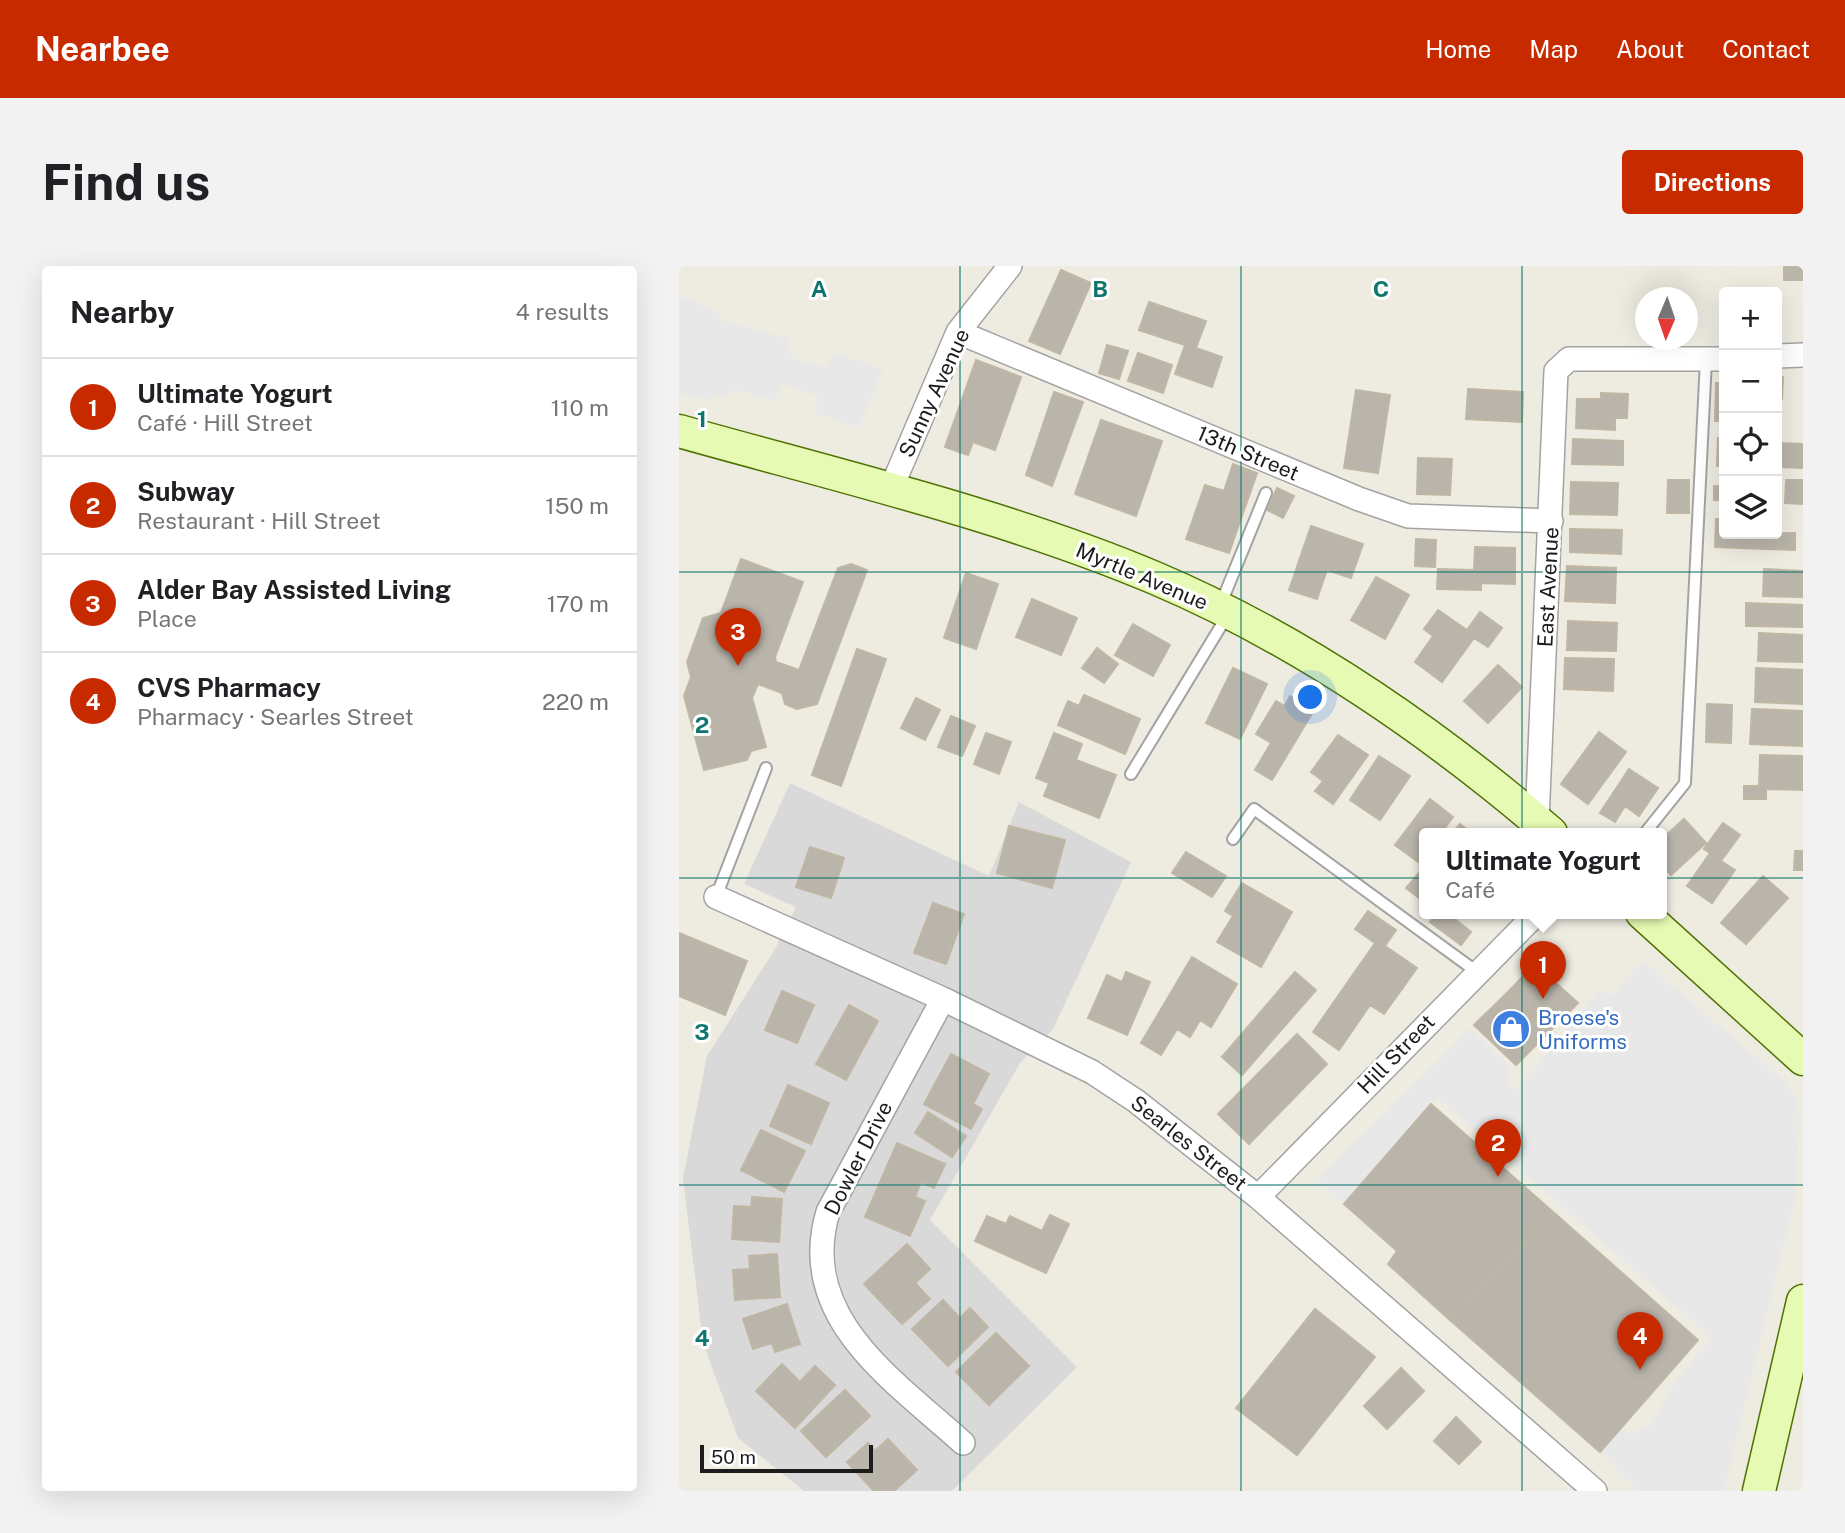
<!DOCTYPE html>
<html lang="en">
<head>
<meta charset="utf-8">
<style>
	:root { --surface:#fff; --page:#f2f2f2; --text:#202124; --muted:#757577; --line:#e0e0e0; --accent:#c82a00 }
	body { margin:0; font-family:"Public Sans",sans-serif; background:var(--page); color:var(--text) }
	.controls { position:absolute; right:21px; top:21px; display:grid; overflow:hidden; border-radius:7px; box-shadow:0 7px 28px #0002 }
	.controls button { width:63px; height:63px; display:grid; place-items:center; padding:0; border:0; border-bottom:2px solid var(--line); background:var(--surface); color:var(--text); font:35px sans-serif }
	.compass { position:absolute; left:956px; top:21px; width:63px; height:63px; border-radius:50%; background:var(--surface); box-shadow:0 7px 28px #0002; rotate:182deg }
	.scale { position:absolute; left:21px; bottom:18px; width:173px; box-sizing:border-box; padding-left:7px; border:4px solid #1c1c1c; border-top:0; font-size:19px; line-height:24px; white-space:nowrap; color:#1c1c1c; -webkit-text-stroke:5px #fff; paint-order:stroke }
	.you { position:absolute; left:632px; top:432px; width:24px; height:24px; margin:-18px; border:5px solid #fff; border-radius:50%; background:#1a73e8; box-shadow:0 0 0 10px #1a73e833 }
	.badge { display:grid; place-items:center; width:46px; height:46px; border-radius:50%; background:var(--accent); color:#fff; font-size:23px; font-weight:700 }
	.pin { position:absolute; translate:-50% -58px; filter:drop-shadow(0 2px 4px #0008) }
	.pin::after { content:''; position:absolute; top:37px; width:24px; height:21px; background:inherit; clip-path:polygon(0 0,100% 0,50% 100%) }
	.popup { position:absolute; left:740px; top:562px; width:248px; height:91px; box-sizing:border-box; display:grid; place-content:center; border-radius:7px; background:var(--surface); filter:drop-shadow(0 2px 5px #0005); font-size:23px; white-space:nowrap; color:var(--muted) }
	.popup b { font-size:26px; color:var(--text) }
	.popup::after { content:''; position:absolute; left:50%; top:100%; margin-left:-14px; border:14px solid transparent; border-top-color:var(--surface) }
	.list { margin:0; padding:0; list-style:none }
	h2 { display:flex; justify-content:space-between; align-items:center; height:91px; margin:0; padding:0 28px; font-size:30px }
	h2 small { font-size:23px; font-weight:400; color:var(--muted) }
	.list li { display:grid; grid-template-columns:46px 1fr auto; gap:21px; align-items:center; box-sizing:border-box; height:98px; padding:0 28px; border-top:2px solid var(--line) }
	.list b { display:block; font-size:26px; white-space:nowrap }
	.list p { margin:0; font-size:23px; white-space:nowrap; color:var(--muted) }
	.list em { font-size:23px; font-style:normal; color:var(--muted) }
	.icon { flex:none; width:38px; height:38px; fill:none; stroke:currentColor; stroke-width:2; stroke-linecap:round; stroke-linejoin:round }
	.map { position:relative; flex:none; width:1124px; height:1225px; overflow:hidden; border-radius:7px }
	header { display:flex; align-items:center; gap:42px; box-sizing:border-box; height:98px; padding:0 35px; background:var(--accent); color:#fff }
	header strong { font-size:33px }
	nav { display:flex; gap:38px; margin-inline-start:auto; font-size:24px }
	.intro { display:flex; align-items:center; justify-content:space-between; box-sizing:border-box; height:168px; padding:0 42px }
	h1 { margin:0; font-size:49px }
	.button { padding:18px 32px; border-radius:7px; background:var(--accent); color:#fff; font-size:24px; font-weight:700 }
	main { display:flex; gap:42px; padding:0 42px }
	aside { flex:1; background:var(--surface); border-radius:7px; box-shadow:0 7px 28px #0002 }
	.map>svg:first-child { display:block }
</style>
</head>
<body>
<header>
<strong>Nearbee</strong>
<nav><a>Home</a><a>Map</a><a>About</a><a>Contact</a></nav>
</header>
<div class="intro"><h1>Find us</h1><a class="button">Directions</a></div>
<main>
<aside>
<h2>Nearby<small>4 results</small></h2>
<ul class="list">
<li><span class="badge">1</span><div><b>Ultimate Yogurt</b><p>Café · Hill Street</p></div><em>110 m</em></li>
<li><span class="badge">2</span><div><b>Subway</b><p>Restaurant · Hill Street</p></div><em>150 m</em></li>
<li><span class="badge">3</span><div><b>Alder Bay Assisted Living</b><p>Place</p></div><em>170 m</em></li>
<li><span class="badge">4</span><div><b>CVS Pharmacy</b><p>Pharmacy · Searles Street</p></div><em>220 m</em></li>
</ul>
</aside>
<div class="map">
<svg width="1124" height="1225" viewBox="0 0 1124 1225">
	<rect width="100%" height="100%" fill="#eeece1"/>
	<path fill="#dad9d9" d="M111 517 310 610 340 536 452 596 374 763 341 797 251 954 398 1101 273 1225H125L59 1172 24 1077 4 912 28 790 96 683 117 641 65 618Z"/>
	<path fill="#e8e8e8" d="M0 30 37 44 44 55 111 73 109 84 115 93 148 102 155 87 204 103 180 162 137 147 139 130 102 118 96 135 53 123 48 133 34 129 31 135 0 127Z
		M963 694 1103 813 1116 829 1121 850 1116 932 1045 1225H959L921 1186 942 1162 954 1169 972 1158 996 1115 1033 1072 759 832 665 938 638 914 791 762 833 803 827 819 837 825 921 724 934 729Z"/>
	<path fill="#bab5ab" stroke="#bfb6a4" stroke-width="2" d="M1105 0H1124V14H1105Z
		M382 4 412 17 381 88 350 75Z
		M470 36 527 55 517 82 543 91 533 121 496 108 506 79 460 64Z
		M428 79 449 85 440 113 420 107Z
		M459 87 493 99 484 127 449 115Z
		M297 94 342 111 316 184 294 176 289 189 266 181Z
		M1098 110 1104 111 1103 133 1098 132Z
		M1037 117H1045V155H1036Z
		M789 123 844 126 843 156 787 153Z
		M677 124 711 129 699 207 665 202Z
		M375 126 404 136 373 220 347 209Z
		M922 127 949 128 948 152H936V164L897 162 898 133H922Z
		M422 154 483 175 457 250 396 228Z
		M1039 172H1045V200H1038Z
		M894 173 944 175V199L893 198Z
		M1098 177 1124 178V202L1098 201Z
		M739 192 773 193 771 229 738 228Z
		M554 198 578 207 550 287 507 273 526 219 545 225Z
		M989 214H1010V247H988Z
		M1107 214H1124V238L1106 237Z
		M892 216 939 217 938 249 891 248Z
		M1035 220H1045V234H1035Z
		M598 222 615 230 604 252 588 244Z
		M1037 253H1045V268L1116 267V284L1036 281Z
		M632 260 684 278 672 312 648 304 638 333 610 324Z
		M891 263 943 264 942 288 891 286Z
		M737 273 757 274 756 301 736 300Z
		M796 281 836 282V318L802 317V324L758 323 759 303 795 304Z
		M62 293 124 316 96 391 97 396 120 404 159 302 172 298 188 304 138 438 118 443 106 438 103 427 79 418 73 432 87 481 72 485 68 494 25 504 5 430 12 411 8 396 24 352 42 347Z
		M888 300 937 302 936 337 886 335Z
		M1085 303 1124 305V331L1084 330Z
		M287 307 319 318 297 383 265 372Z
		M697 311 730 329 706 373 672 354Z
		M353 333 398 352 382 389 337 371Z
		M1067 337 1124 339V361L1067 360Z
		M759 344 788 364 801 346 823 362 809 381 795 372 763 416 736 396 754 370 745 363Z
		M889 355 938 357 937 385 888 384Z
		M454 358 491 379 474 410 436 389Z
		M1080 367 1124 369V396L1079 395Z
		M418 382 439 398 425 417 403 402Z
		M178 383 207 393 162 520 133 509Z
		M886 392 935 393 934 425 885 423Z
		M819 399 843 421 809 457 785 435Z
		M554 402 588 418 561 473 527 457Z
		M1077 402 1124 404V438L1076 436Z
		M405 429 461 453 446 488 379 459 389 435 400 440Z
		M611 430 635 444 593 514 576 504 592 477 577 468 597 435 606 440Z
		M237 432 261 444 246 474 222 462Z
		M1028 438 1053 439 1052 477 1027 476Z
		M1073 443 1124 445V480L1071 478Z
		M272 450 296 460 283 490 259 481Z
		M920 466 947 486 909 538 882 518Z
		M307 467 332 476 320 508 295 498Z
		M375 467 403 478 397 494 437 509 420 552 365 530 370 517 357 512Z
		M659 469 689 489 654 538 636 525 644 515 632 506Z
		M1081 489 1124 490V524L1087 523V533H1065V520H1080Z
		M700 490 731 510 701 554 671 534Z
		M950 503 979 522 960 550 946 540 936 556 921 547Z
		M751 533 774 551 762 567H745V589L739 596 716 579Z
		M1005 553 1027 577 992 609 983 599V573Z
		M1044 557 1061 569 1042 595 1056 604 1033 637 1008 620 1031 587 1025 583Z
		M781 558 792 567H774Z
		M330 560 386 574 373 622 318 607Z
		M131 581 165 592 152 632 117 621Z
		M1116 585H1124V604H1115Z
		M507 586 547 610 533 631 493 607Z
		M745 601V634L744 635 727 622Z
		M1084 610 1109 632 1067 678 1042 657Z
		M563 617 613 646 582 701 538 676 554 650 546 645Z
		M254 637 285 648 267 698 235 687Z
		M689 645 717 664 706 680 738 702 705 748 691 739 660 784 634 766 696 677 676 663Z
		M758 647H768L792 666 782 679 751 656Z
		M0 667 68 695 46 749 0 730Z
		M513 691 558 718 532 761 521 754 511 771 498 763 482 789 462 777Z
		M856 698 899 737 869 767 827 728Z
		M447 706 471 716 448 769 409 752 428 709 443 716Z
		M616 706 637 724 563 809 543 791Z
		M103 725 135 739 118 777 86 764Z
		M827 728 869 767 837 799 795 759Z
		M170 739 199 755 167 814 137 798Z
		M618 768 648 798 570 878 539 848Z
		M272 788 310 808 294 838 303 843 292 863 245 838Z
		M109 819 150 837 132 878 91 860Z
		M752 838 873 945 772 1055 709 998 718 985 665 938Z
		M249 846 287 870 273 891 236 867Z
		M82 864 126 885 105 926 62 904Z
		M218 877 266 898 255 922 242 916 236 931 246 935 231 970 186 951Z
		M73 931 103 933 100 976 53 973 55 940 72 941Z
		M873 945 1019 1074 921 1186 772 1055Z
		M371 949 390 958 367 1007 296 975 308 950 327 958 331 950 363 965Z
		M228 978 251 1003 236 1017 251 1033 223 1058 185 1018Z
		M98 988 101 1031 56 1034 54 1004 71 1003 70 990Z
		M264 1034 281 1052 291 1042 309 1061 269 1100 233 1063Z
		M108 1038 121 1078 96 1086 93 1077 74 1083 64 1053Z
		M636 1043 696 1091 618 1189 557 1142Z
		M317 1067 350 1100 310 1139 277 1106Z
		M103 1098 121 1116 136 1100 156 1119 116 1162 77 1125Z
		M722 1102 745 1125 708 1163 685 1140Z
		M166 1124 191 1150 147 1191 122 1165Z
		M777 1151 802 1176 780 1198 755 1175Z
		M209 1173 238 1204 215 1225H195L168 1196 189 1177 196 1185Z"/>
	<g fill="none" stroke-linecap="round" stroke-linejoin="round">
		<defs>
			<path id="service" d="M541 340 587 227
				M452 508 548 350
				M966 567 1006 517 1027 94
				M554 573 575 543 798 706
				M37 631 87 502"/>
			<path id="minor" d="M279 66 680 233 729 250 872 255
				M1098 90 1124 89
				M211 225 279 66 331 0
				M858 555 877 105 890 93H1045
				M37 631 264 733 413 806 457 835 579 931 916 1225
				M264 733 149 946C117 1052 216 1115 284 1177
				M579 931 858 647"/>
			<path id="secondary" d="M0 165C156 209 327 249 476 312 622 374 752 464 872 567
				M963 647 1124 793
				M1080 1225 1124 1035"/>
		</defs>
		<use href="#service" stroke="#a3a3a3" stroke-width="14"/>
		<use href="#minor" stroke="#a3a3a3" stroke-width="26"/>
		<use href="#secondary" stroke="#4f7303" stroke-width="35"/>
		<use href="#service" stroke="#fff" stroke-width="10"/>
		<use href="#minor" stroke="#fff" stroke-width="23"/>
		<use href="#secondary" stroke="#e7fab3" stroke-width="32"/>
	</g>
	<path fill="none" stroke="#0f766e" stroke-width="2" stroke-opacity="0.55" d="M281 0V1225M562 0V1225M843 0V1225M0 306H1124M0 612H1124M0 919H1124"/>
	<defs>
		<symbol id="shop-disc" viewBox="-11 -11 22 22"><circle r="9.5" fill="#3f7fe0" stroke="#fff"/><path d="M-5-2.5h2.3a2.7 3.5 0 0 1 5.4 0H5L5.5 6h-11ZM-1.5-2.5h3a1.5 2.3 0 0 0-3 0Z" fill="#fff"/></symbol>
	</defs>
	<g fill-rule="evenodd">
		<use href="#shop-disc" x="810" y="741" width="44" height="44"/>
	</g>
	<g text-anchor="middle" dominant-baseline="central" stroke-width="6" stroke-linejoin="round" paint-order="stroke">
		<g font-size="21" fill="#1c1c1c" stroke="#fff">
			<text transform="translate(255 127) rotate(-65)">Sunny Avenue</text>
			<text transform="translate(569 187) rotate(23)">13th Street</text>
			<text transform="translate(463 310) rotate(23)">Myrtle Avenue</text>
			<text transform="translate(869 321) rotate(-87)">East Avenue</text>
			<text transform="translate(717 788) rotate(-46)">Hill Street</text>
			<text transform="translate(510 877) rotate(38)">Searles Street</text>
			<text transform="translate(179 892) rotate(-63)">Dowler Drive</text>
		</g>
		<g font-size="21" fill="#366cbe" stroke="#fff" text-anchor="start">
			<text x="859" y="751">Broese's<tspan x="859" dy="24">Uniforms</tspan></text>
		</g>
	</g>
	<g font-size="23" text-anchor="middle" font-weight="bold" fill="#0f766e" stroke="#fff" stroke-width="6" stroke-linejoin="round" paint-order="stroke">
		<text x="140" y="31">A</text>
		<text x="421" y="31">B</text>
		<text x="702" y="31">C</text>
		<text x="23" y="161">1</text>
		<text x="23" y="467">2</text>
		<text x="23" y="774">3</text>
		<text x="23" y="1080">4</text>
	</g>
</svg>
<div class="controls">
<button>+</button>
<button>−</button>
<button><svg class="icon" aria-label="locate" viewBox="0 0 24 24"><circle cx="12" cy="12" r="6"/><path d="M12 2v4M12 18v4M2 12h4M18 12h4"/></svg></button>
<button><svg class="icon" aria-label="layers" viewBox="0 0 24 24"><path d="M12 4l9 5-9 5-9-5zM3 14l9 5 9-5"/></svg></button>
</div>
<svg class="compass" viewBox="-18 -18 36 36"><path d="M0-13l5 13h-10z" fill="#e53935"/><path d="M0 13l5-13h-10z" fill="#757577"/></svg>
<div class="scale">50 m</div>
<div class="you"></div>
<div class="pin badge" style="left:864px;top:733px">1</div>
<div class="popup"><b>Ultimate Yogurt</b>Café</div>
<div class="pin badge" style="left:819px;top:911px">2</div>
<div class="pin badge" style="left:59px;top:400px">3</div>
<div class="pin badge" style="left:961px;top:1104px">4</div>
</div>
</main>
</body>
</html>
